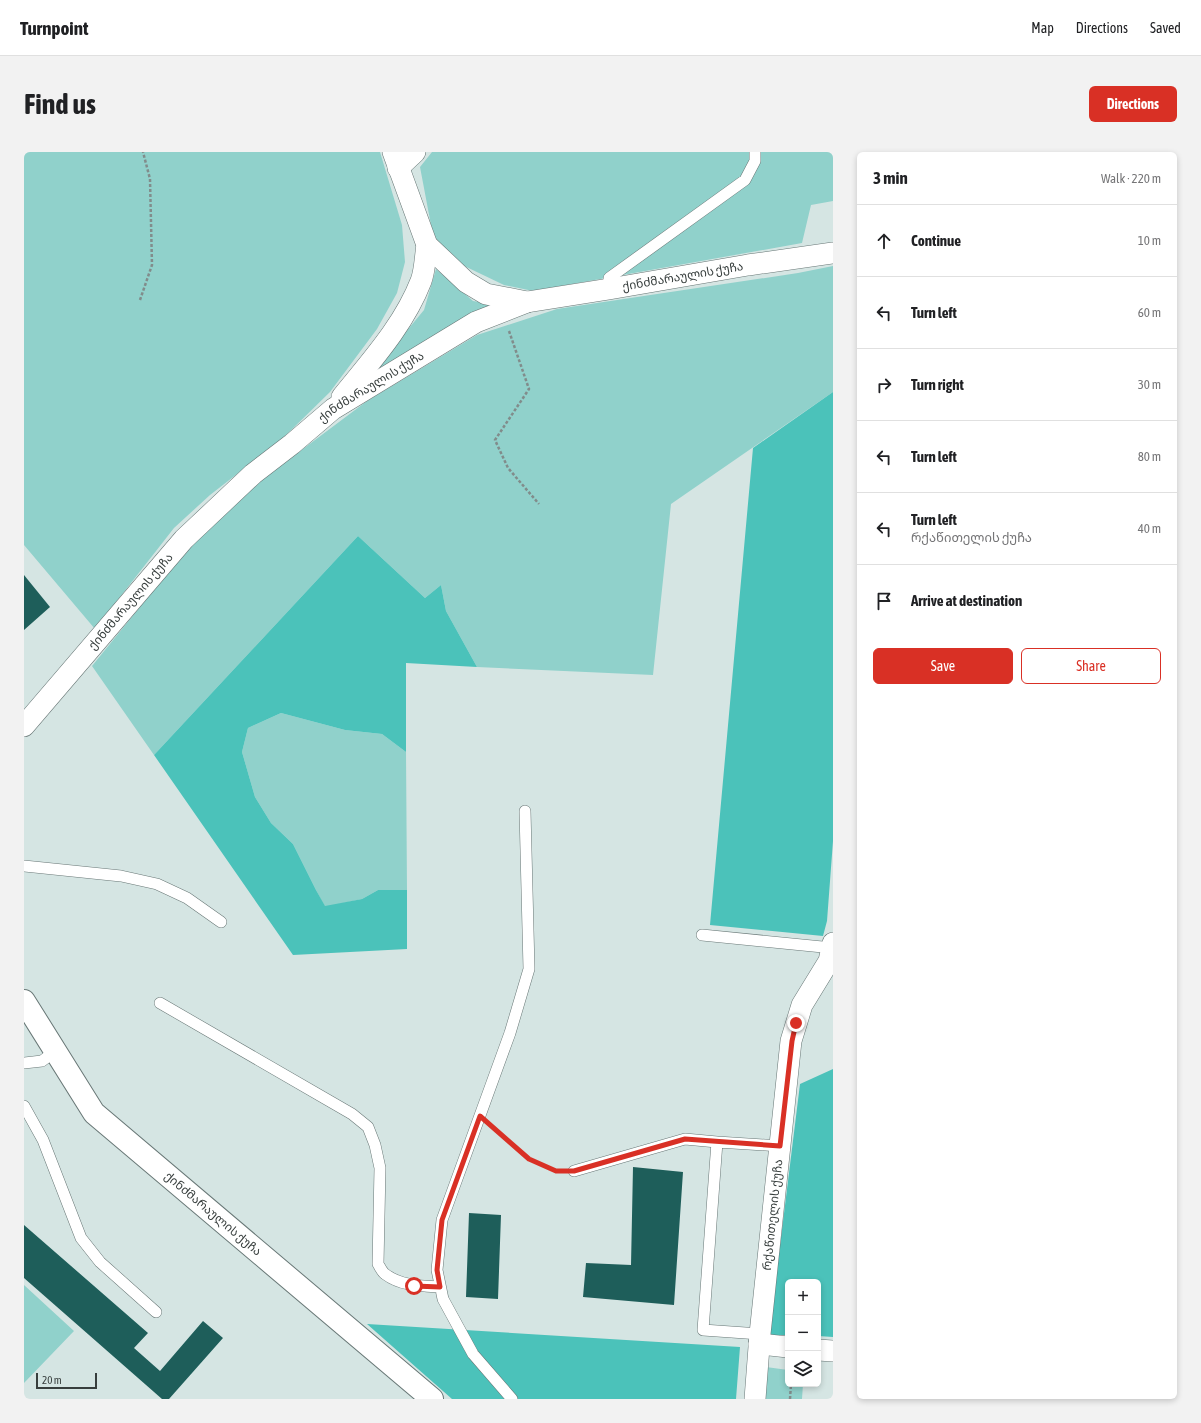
<!DOCTYPE html>
<html lang="en">
<head>
<meta charset="utf-8">
<style>
	:root { --surface:#fff; --page:#f2f2f2; --text:#202124; --muted:#757577; --line:#e0e0e0; --accent:#d93025 }
	body { margin:0; font-family:"Asap Condensed","Noto Sans Georgian",sans-serif; background:var(--page); color:var(--text) }
	.controls { position:absolute; right:12px; bottom:12px; display:grid; overflow:hidden; border-radius:6px; box-shadow:0 2px 6px #0003 }
	.controls button { width:36px; height:36px; display:grid; place-items:center; padding:0; border:0; border-bottom:1px solid var(--line); background:var(--surface); color:var(--text); font:20px sans-serif }
	.scale { position:absolute; left:12px; bottom:10px; width:61px; box-sizing:border-box; padding-left:4px; border:2px solid #373e3d; border-top:0; font-size:11px; line-height:14px; white-space:nowrap; color:#373e3d; -webkit-text-stroke:3px #d5e5e3; paint-order:stroke }
	.stop { position:absolute; width:12px; height:12px; margin:-9px; border:3px solid #d93025; border-radius:50%; background:#fff }
	.stop.end { background:#d93025; border-color:#fff; box-shadow:0 1px 4px #0008 }
	.list { margin:0; padding:0; list-style:none }
	h2 { display:flex; justify-content:space-between; align-items:center; height:52px; margin:0; padding:0 16px; font-size:17px }
	h2 small { font-size:13px; font-weight:400; color:var(--muted) }
	.list li { display:grid; grid-template-columns:26px 1fr auto; gap:12px; align-items:center; box-sizing:border-box; height:72px; padding:0 16px; border-top:1px solid var(--line) }
	.list b { display:block; font-size:15px; white-space:nowrap }
	.list p { margin:0; font-size:13px; white-space:nowrap; color:var(--muted) }
	.list em { font-size:13px; font-style:normal; color:var(--muted) }
	.actions { display:flex; gap:8px; padding:12px 16px }
	.actions a { flex:1; padding:9px 0; border:1px solid var(--accent); border-radius:6px; text-align:center; font-size:14px; color:var(--accent) }
	.actions .main { background:var(--accent); color:#fff }
	.icon { flex:none; width:22px; height:22px; fill:none; stroke:currentColor; stroke-width:2; stroke-linecap:round; stroke-linejoin:round }
	.map { position:relative; flex:none; width:809px; height:1247px; overflow:hidden; border-radius:6px }
	header { display:flex; align-items:center; gap:24px; box-sizing:border-box; height:56px; padding:0 20px; background:var(--surface); border-bottom:1px solid var(--line) }
	header strong { font-size:19px }
	nav { display:flex; gap:22px; margin-inline-start:auto; font-size:14px }
	.intro { display:flex; align-items:center; justify-content:space-between; box-sizing:border-box; height:96px; padding:0 24px }
	h1 { margin:0; font-size:28px }
	.button { padding:10px 18px; border-radius:6px; background:var(--accent); color:#fff; font-size:14px; font-weight:700 }
	main { display:flex; gap:24px; padding:0 24px }
	aside { flex:1; background:var(--surface); border-radius:6px; box-shadow:0 2px 6px #0003 }
	.map>svg:first-child { display:block }
</style>
</head>
<body>
<header>
<strong>Turnpoint</strong>
<nav><a>Map</a><a>Directions</a><a>Saved</a></nav>
</header>
<div class="intro"><h1>Find us</h1><a class="button">Directions</a></div>
<main>
<div class="map">
<svg width="809" height="1247" viewBox="0 0 809 1247">
	<rect width="100%" height="100%" fill="#d5e5e3"/>
	<path fill="#90d1cb" d="M0 0H356L378 73 381 110 373 141 353 177 306 240 258 287 186 343 150 376 71 477 0 393Z
		M408 0H809V49L787 53 778 91 509 139 480 133 434 111 410 89 396 15Z
		M809 114V240L647 352 629 523 453 515 422 459 417 433 401 446 334 384 130 603 68 514 163 397 239 327 343 249 453 183 533 157 774 121Z
		M412 117 449 149 473 153 336 235 400 158Z
		M257 561 321 578 358 582 382 600 383 738H354L338 747 301 755 292 738 269 692 247 671 231 645 218 600 224 576Z
		M0 1133 50 1179 0 1231Z
		M742 1215 764 1218V1232H779L778 1247H739Z"/>
	<path fill="#4bc2ba" d="M809 240V689L803 769 799 784 686 773 729 296Z
		M334 384 401 446 417 433 422 459 453 515 382 511V600L358 582 321 578 257 561 224 576 218 600 231 645 247 671 269 692 292 738 301 754 338 747 354 738H383V797L269 803 130 603Z
		M809 917V1185L794 1184V1130H764V1183H745L776 932Z
		M343 1172 716 1195 712 1247H428Z"/>
	<path fill="#1e5e5a" d="M0 423 26 455 0 478Z
		M609 1015 659 1020 650 1153 559 1145 562 1111 607 1113Z
		M445 1061 477 1063 474 1147 442 1145Z
		M0 1073 124 1181 110 1196 136 1219 179 1169 199 1186 145 1247H138L0 1126Z"/>
	<g fill="none" stroke-linecap="round" stroke-linejoin="round">
		<defs>
			<path id="lane" d="M585 137V126L721 28 731 9V0
				M0 714 97 724 133 732 163 746 197 770
				M678 783 809 796
				M136 851 328 962 344 975 351 993 356 1016 354 1112C356 1115 358 1120 361 1122 377 1134 397 1134 416 1135
				M0 911 18 909 30 900
				M0 954 19 988 57 1086 76 1110 132 1160
				M550 1019 661 987 693 990
				M736 1182 679 1178 693 990 756 994
				M488 1247 449 1202 419 1147 413 1118 418 1068 486 881 505 817 501 659"/>
			<g id="street">
				<path d="M369 0 403 93 442 130 462 142 503 150"/>
				<path d="M374 16 391 0"/>
				<path d="M318 245C347 209 380 173 397 129 401 119 401 105 403 93"/>
				<path id="s1" d="M0 574 160 387 229 322 268 292 309 257 452 170 503 150 585 137 724 113 809 101"/>
				<path d="M735 1192 764 1195"/>
				<path d="M794 1198 809 1199"/>
				<path id="s2" d="M731 1247 736 1182 767 889 778 853 805 809 809 791"/>
			</g>
			<g id="secondary">
				<path id="s3" d="M0 849 70 961 408 1247"/>
			</g>
		</defs>
		<use href="#lane" stroke="#687776" stroke-width="12"/>
		<use href="#street" stroke="#687776" stroke-width="22"/>
		<use href="#secondary" stroke="#687776" stroke-width="24"/>
		<path stroke="#818c8b" stroke-width="2.5" stroke-dasharray="3 2" stroke-linecap="butt" d="M116 148 128 113 126 27 119 0
			M485 179 505 237 471 288 484 316 515 352
			M468 974 505 1007 532 1019H536
			M766 1247 767 1232"/>
		<use href="#lane" stroke="#fff" stroke-width="11"/>
		<use href="#street" stroke="#fff" stroke-width="21"/>
		<use href="#secondary" stroke="#fff" stroke-width="22"/>
	</g>
	<g fill="none" stroke-linecap="round" stroke-linejoin="round">
		<path stroke="#d93025" stroke-width="5" d="M390 1134 416 1135 413 1118 418 1068 456 964 505 1007 532 1019H550L661 987 756 994 768 889 772 871"/>
	</g>
	<g text-anchor="middle" dominant-baseline="central" stroke-width="4" stroke-linejoin="round" paint-order="stroke">
		<g font-size="12" fill="#373e3d" stroke="#d5e5e3">
			<text stroke="none"><textPath href="#s1" startOffset="824">ქინძმარაულის ქუჩა</textPath></text>
			<text stroke="none"><textPath href="#s1" startOffset="488">ქინძმარაულის ქუჩა</textPath></text>
			<text stroke="none"><textPath href="#s1" startOffset="164">ქინძმარაულის ქუჩა</textPath></text>
			<text stroke="none"><textPath href="#s3" startOffset="288">ქინძმარაულის ქუჩა</textPath></text>
			<text stroke="none"><textPath href="#s2" startOffset="185">რქაწითელის ქუჩა</textPath></text>
		</g>
	</g>
</svg>
<div class="controls">
<button>+</button>
<button>−</button>
<button><svg class="icon" aria-label="layers" viewBox="0 0 24 24"><path d="M12 4l9 5-9 5-9-5zM3 14l9 5 9-5"/></svg></button>
</div>
<div class="scale">20 m</div>
<div class="stop" style="left:390px;top:1134px"></div>
<div class="stop end" style="left:772px;top:871px"></div>
</div>
<aside>
<h2>3 min<small>Walk · 220 m</small></h2>
<ul class="list">
<li><svg class="icon" aria-label="ahead" viewBox="0 0 24 24"><path d="M12 20V5M6 11l6-6 6 6"/></svg><div><b>Continue</b></div><em>10 m</em></li>
<li><svg class="icon" aria-label="left" viewBox="0 0 24 24"><path d="M17 20v-9H6M10 6l-5 5 5 5"/></svg><div><b>Turn left</b></div><em>60 m</em></li>
<li><svg class="icon" aria-label="right" viewBox="0 0 24 24"><path d="M7 20v-9h11M14 6l5 5-5 5"/></svg><div><b>Turn right</b></div><em>30 m</em></li>
<li><svg class="icon" aria-label="left" viewBox="0 0 24 24"><path d="M17 20v-9H6M10 6l-5 5 5 5"/></svg><div><b>Turn left</b></div><em>80 m</em></li>
<li><svg class="icon" aria-label="left" viewBox="0 0 24 24"><path d="M17 20v-9H6M10 6l-5 5 5 5"/></svg><div><b>Turn left</b><p>რქაწითელის ქუჩა</p></div><em>40 m</em></li>
<li><svg class="icon" aria-label="arrive" viewBox="0 0 24 24"><path d="M6 21V4h12l-3 4 3 4H6"/></svg><div><b>Arrive at destination</b></div></li>
</ul>
<div class="actions"><a class="main">Save</a><a>Share</a></div>
</aside>
</main>
</body>
</html>
